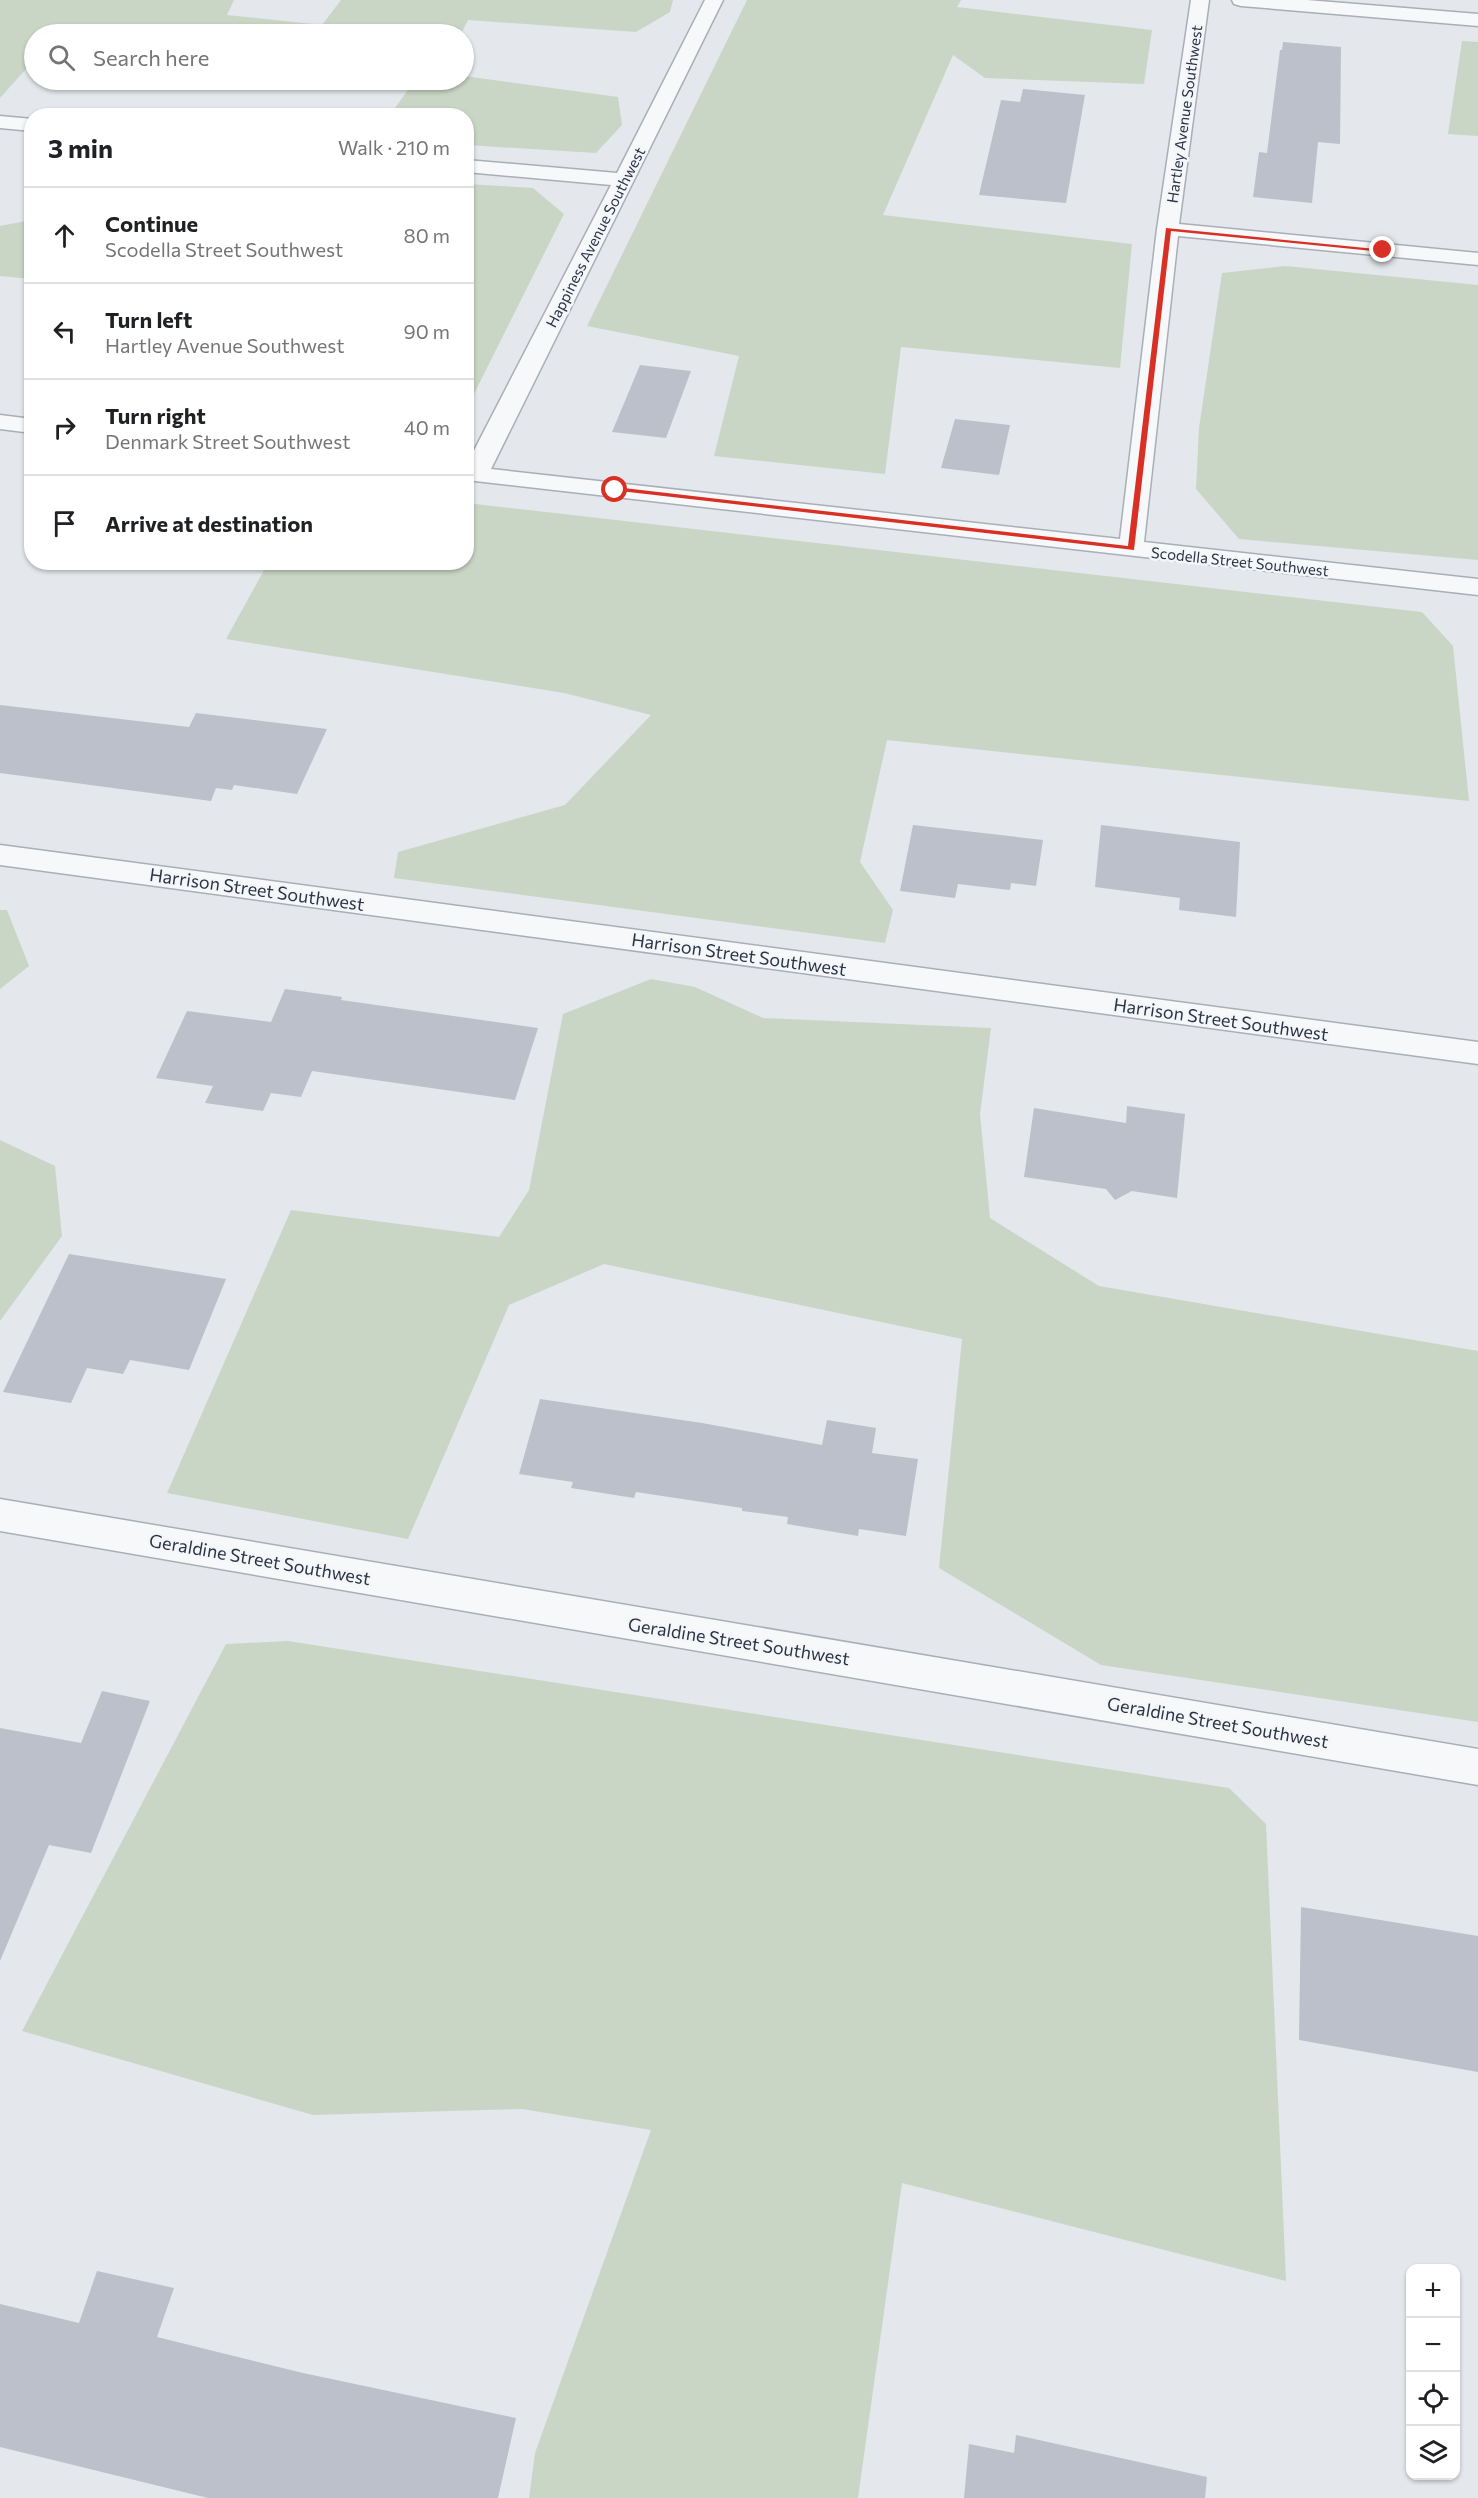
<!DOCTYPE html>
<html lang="en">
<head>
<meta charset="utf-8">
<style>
	:root { --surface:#fff; --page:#f6f6f6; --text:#202124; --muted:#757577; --line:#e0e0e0 }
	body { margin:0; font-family:Commissioner,sans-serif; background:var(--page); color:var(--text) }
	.controls { position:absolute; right:18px; bottom:18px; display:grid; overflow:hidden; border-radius:12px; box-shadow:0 2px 4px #0004 }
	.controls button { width:54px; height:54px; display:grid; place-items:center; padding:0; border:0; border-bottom:2px solid var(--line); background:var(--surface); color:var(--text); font:30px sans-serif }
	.stop { position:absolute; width:18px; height:18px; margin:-14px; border:4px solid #d93025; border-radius:50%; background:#fff }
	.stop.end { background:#d93025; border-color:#fff; box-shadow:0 2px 6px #0008 }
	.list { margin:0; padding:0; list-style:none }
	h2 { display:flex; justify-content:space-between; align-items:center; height:78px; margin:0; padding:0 24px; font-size:26px }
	h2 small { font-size:20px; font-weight:400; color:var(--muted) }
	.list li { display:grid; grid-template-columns:39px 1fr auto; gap:18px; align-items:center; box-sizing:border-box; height:96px; padding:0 24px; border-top:2px solid var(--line) }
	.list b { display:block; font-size:22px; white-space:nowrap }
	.list p { margin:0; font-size:20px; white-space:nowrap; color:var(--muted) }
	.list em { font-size:20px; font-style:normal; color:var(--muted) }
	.icon { flex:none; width:33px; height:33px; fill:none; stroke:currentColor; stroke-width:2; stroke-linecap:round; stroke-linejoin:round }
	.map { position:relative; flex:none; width:1478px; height:2498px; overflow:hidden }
	.search { position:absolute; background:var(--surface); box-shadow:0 2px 4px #0004; left:24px; top:24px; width:450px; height:66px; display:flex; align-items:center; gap:15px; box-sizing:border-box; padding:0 21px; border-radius:33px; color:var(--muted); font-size:22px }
	.panel { position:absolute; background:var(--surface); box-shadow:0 2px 4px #0004; left:24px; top:108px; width:450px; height:462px; border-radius:24px }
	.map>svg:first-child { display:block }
</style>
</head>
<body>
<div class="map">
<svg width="1478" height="2498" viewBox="0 0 1478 2498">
	<rect width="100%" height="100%" fill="#e4e7ec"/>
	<path fill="#c9d6c5" d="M0 0H234L227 15 322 25 341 0H673L670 12 636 32 468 20 461 34H145L63 29 58 34H34V60L0 98Z
		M747 0H961L957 7 1152 30 1144 84 985 78 953 55 883 215 1132 244 1120 368 901 347 885 474 714 456 739 356 587 326Z
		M1462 41 1478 42V136L1448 134Z
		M464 76 618 97 622 125 596 153 467 145 466 116 390 115 415 80H464Z
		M467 184 533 188 564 214 467 408Z
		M31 220V279L0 276V226Z
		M1285 266 1478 285V560L1239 539 1196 489 1199 428 1222 273Z
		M467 503 1422 612 1453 646 1469 801 887 740 860 862 893 910 885 943 394 878 398 852 565 805 651 715 564 693 226 639 268 563 466 562Z
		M0 910H7L29 966 0 989Z
		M651 979 695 987 763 1018 991 1028 980 1114 990 1218 1099 1286 1478 1351V1722L1101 1665 939 1568 962 1339 604 1264 509 1305 408 1539 167 1493 291 1210 499 1237 529 1190 563 1014Z
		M0 1140 55 1166 62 1236 0 1321Z
		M288 1641 1229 1788 1266 1824 1286 2281 902 2183 858 2498H529L535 2453 651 2130 522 2109 313 2115 22 2031 226 1644Z"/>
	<path fill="#bbc0ca" d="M1283 42 1341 47 1340 144 1318 142 1312 203 1253 197 1259 152 1267 153 1280 50H1282Z
		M1023 89 1085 95 1066 203 979 195 1001 100 1020 102Z
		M640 365 691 371 666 438 612 432Z
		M955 419 1010 425 999 475 941 468Z
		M0 705 189 727 196 713 327 729 297 794 234 785 232 790 216 788 211 801 0 773Z
		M913 825 1043 840 1036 886 1011 883 1010 890 958 884 955 898 900 891Z
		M1101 825 1240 842 1236 917 1179 910 1180 898 1095 887Z
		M285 989 342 997 341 1000 538 1028 515 1100 312 1071 301 1097 271 1093 263 1111 205 1103 213 1086 156 1078 187 1011 271 1022Z
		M1127 1106 1185 1114 1177 1198 1132 1191 1115 1200 1106 1189 1024 1177 1034 1108 1126 1123Z
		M69 1254 226 1279 189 1370 130 1360 123 1374 87 1368 71 1403 3 1392Z
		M540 1399 702 1423 822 1445 827 1420 876 1428 872 1453 918 1459 906 1536 859 1529 858 1536 787 1524 788 1517 742 1511V1508L636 1492 634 1498 571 1488 573 1482 519 1474Z
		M102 1691 150 1701 91 1853 49 1845 0 1961V1728L81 1743Z
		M1301 1907 1478 1936V2072L1299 2040Z
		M97 2271 174 2288 157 2337 303 2373 516 2418 498 2498H208L0 2447V2304L79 2323Z
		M1016 2435 1207 2477 1205 2498H964L969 2444 1014 2453Z"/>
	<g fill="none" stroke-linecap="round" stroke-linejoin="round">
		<defs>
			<path id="minor" d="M705 0H723L491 469 1120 539 1157 229 1191 0H1209L1179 224 1478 253V265L1178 236 1144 542 1478 579V595L466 480V466L611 185 466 172V160L617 173Z
				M1232 0H1307L1478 14V26L1241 6 1234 4Z
				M0 116 32 119V131L0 128Z
				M0 415 32 419V433L0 429Z
				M0 845 1478 1042V1064L0 865Z
				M0 1499 1478 1749V1785L0 1531Z"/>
		</defs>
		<use href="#minor" stroke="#a9aeb7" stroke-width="3"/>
		<use href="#minor" fill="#f7f8fa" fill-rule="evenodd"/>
	</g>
	<path fill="#d93025" d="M1166 228 1386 250 1383 252 1171 231 1134 550 611 490 615 487 1128 546Z"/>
	<g text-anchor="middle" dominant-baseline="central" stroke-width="5" stroke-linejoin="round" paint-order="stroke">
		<g font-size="15" fill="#2b3445" stroke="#f4f6f9">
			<text transform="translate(1184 114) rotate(-82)">Hartley Avenue Southwest</text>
			<text transform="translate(595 237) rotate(-63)">Happiness Avenue Southwest</text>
			<text transform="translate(1240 561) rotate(6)">Scodella Street Southwest</text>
		</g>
		<g font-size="18" fill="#2b3445" stroke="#f4f6f9">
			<text transform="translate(257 889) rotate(8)">Harrison Street Southwest</text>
			<text transform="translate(739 954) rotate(8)">Harrison Street Southwest</text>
			<text transform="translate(1221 1019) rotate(8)">Harrison Street Southwest</text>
			<text transform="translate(260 1559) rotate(10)">Geraldine Street Southwest</text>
			<text transform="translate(739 1641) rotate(9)">Geraldine Street Southwest</text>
			<text transform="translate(1218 1722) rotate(10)">Geraldine Street Southwest</text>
		</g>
	</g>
</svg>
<div class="controls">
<button>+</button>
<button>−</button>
<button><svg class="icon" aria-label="locate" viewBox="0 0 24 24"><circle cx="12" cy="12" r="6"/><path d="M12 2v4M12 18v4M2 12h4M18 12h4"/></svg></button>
<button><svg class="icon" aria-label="layers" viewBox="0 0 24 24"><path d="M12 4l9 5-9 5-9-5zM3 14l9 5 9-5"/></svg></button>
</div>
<div class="stop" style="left:615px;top:490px"></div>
<div class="stop end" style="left:1383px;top:250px"></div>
<div class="search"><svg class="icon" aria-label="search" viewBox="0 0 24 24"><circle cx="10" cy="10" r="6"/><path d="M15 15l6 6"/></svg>Search here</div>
<section class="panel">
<h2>3 min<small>Walk · 210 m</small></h2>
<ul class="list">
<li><svg class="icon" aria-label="ahead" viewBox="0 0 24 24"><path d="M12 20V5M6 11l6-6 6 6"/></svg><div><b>Continue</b><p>Scodella Street Southwest</p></div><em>80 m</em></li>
<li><svg class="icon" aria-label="left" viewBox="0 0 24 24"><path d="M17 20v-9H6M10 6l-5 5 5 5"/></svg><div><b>Turn left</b><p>Hartley Avenue Southwest</p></div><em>90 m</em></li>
<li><svg class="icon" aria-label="right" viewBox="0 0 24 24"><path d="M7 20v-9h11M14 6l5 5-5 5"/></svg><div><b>Turn right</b><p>Denmark Street Southwest</p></div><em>40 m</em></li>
<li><svg class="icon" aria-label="arrive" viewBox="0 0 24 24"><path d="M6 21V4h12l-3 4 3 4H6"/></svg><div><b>Arrive at destination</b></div></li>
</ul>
</section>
</div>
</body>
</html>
